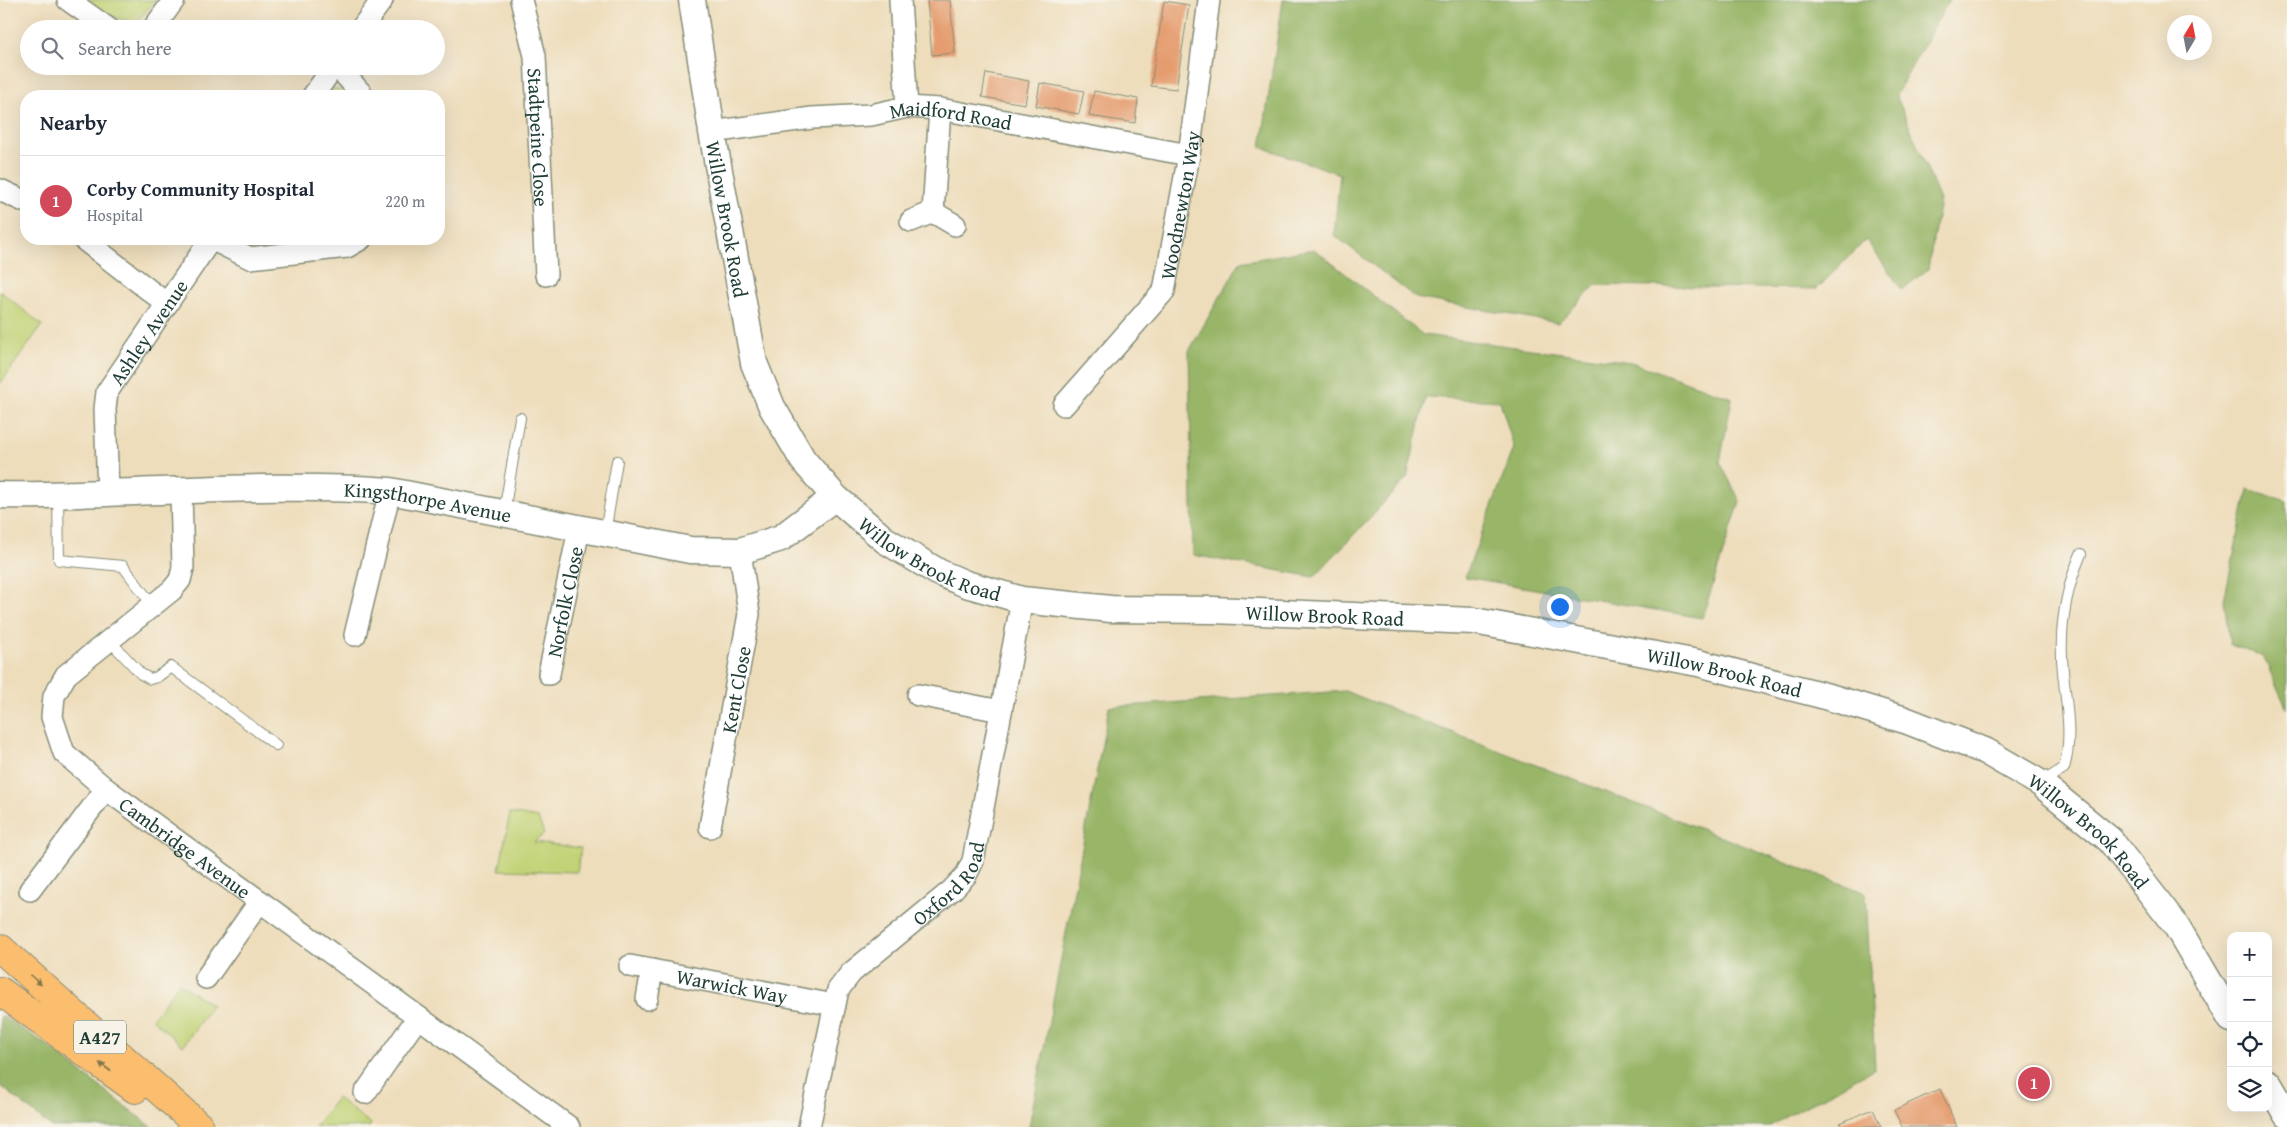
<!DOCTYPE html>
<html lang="en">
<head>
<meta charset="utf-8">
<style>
	:root { --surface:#fff; --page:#f6f6f7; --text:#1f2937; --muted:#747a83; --line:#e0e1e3; --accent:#d1495b }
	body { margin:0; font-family:"Gentium Book Plus",serif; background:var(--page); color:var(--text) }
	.controls { position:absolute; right:15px; bottom:15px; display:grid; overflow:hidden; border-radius:10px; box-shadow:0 5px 20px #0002 }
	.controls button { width:45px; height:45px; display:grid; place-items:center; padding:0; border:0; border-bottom:1px solid var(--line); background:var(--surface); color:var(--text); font:25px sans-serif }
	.compass { position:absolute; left:2167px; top:15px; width:45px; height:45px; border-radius:50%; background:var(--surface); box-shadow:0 5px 20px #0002; rotate:10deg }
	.you { position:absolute; left:1559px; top:606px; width:18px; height:18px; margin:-12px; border:4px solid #fff; border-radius:50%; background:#1a73e8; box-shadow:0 0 0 8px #1a73e833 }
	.badge { display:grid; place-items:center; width:32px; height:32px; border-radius:50%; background:var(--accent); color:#fff; font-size:16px; font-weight:700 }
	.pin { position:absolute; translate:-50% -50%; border:2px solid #fff; box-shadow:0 1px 5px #0006 }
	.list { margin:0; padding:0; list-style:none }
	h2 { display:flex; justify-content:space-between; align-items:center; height:65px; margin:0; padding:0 20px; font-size:21px }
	h2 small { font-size:16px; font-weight:400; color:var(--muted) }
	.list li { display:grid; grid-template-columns:32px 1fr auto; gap:15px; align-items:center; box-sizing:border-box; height:90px; padding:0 20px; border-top:1px solid var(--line) }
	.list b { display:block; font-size:19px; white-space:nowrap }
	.list p { margin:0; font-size:16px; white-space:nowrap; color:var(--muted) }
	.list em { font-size:16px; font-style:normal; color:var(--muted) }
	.icon { flex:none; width:28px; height:28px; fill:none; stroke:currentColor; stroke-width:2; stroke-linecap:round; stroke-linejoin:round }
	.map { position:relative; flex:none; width:2287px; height:1127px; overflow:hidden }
	.search { position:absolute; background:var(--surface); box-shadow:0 5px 20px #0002; left:20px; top:20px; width:425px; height:55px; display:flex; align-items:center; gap:12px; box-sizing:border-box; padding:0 18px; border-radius:28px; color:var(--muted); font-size:19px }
	.panel { position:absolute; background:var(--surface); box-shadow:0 5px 20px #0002; left:20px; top:90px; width:425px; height:155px; border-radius:20px }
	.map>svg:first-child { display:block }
</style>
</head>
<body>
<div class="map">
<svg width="2287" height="1127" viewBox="0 0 2287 1127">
	<rect width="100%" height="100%" fill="#f7f3e8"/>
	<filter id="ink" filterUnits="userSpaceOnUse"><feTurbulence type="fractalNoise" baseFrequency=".02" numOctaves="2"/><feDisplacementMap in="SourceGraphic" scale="10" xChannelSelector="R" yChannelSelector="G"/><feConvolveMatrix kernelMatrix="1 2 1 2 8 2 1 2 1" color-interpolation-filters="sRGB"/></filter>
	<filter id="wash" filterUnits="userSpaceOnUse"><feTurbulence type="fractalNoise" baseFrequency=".0096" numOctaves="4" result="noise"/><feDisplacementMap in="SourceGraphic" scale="20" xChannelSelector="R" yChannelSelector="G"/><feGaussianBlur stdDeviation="1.12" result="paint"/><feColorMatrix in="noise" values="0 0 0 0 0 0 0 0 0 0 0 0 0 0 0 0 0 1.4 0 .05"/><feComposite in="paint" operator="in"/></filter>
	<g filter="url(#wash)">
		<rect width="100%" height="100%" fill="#edb"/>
		<path fill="#c1d376" stroke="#708855" d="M84 0H156L136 23 103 14Z
			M333 89 345 90 349 96H328Z
			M237 239H341L252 248Z
			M0 291 42 325 0 384Z
			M510 813 538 818 544 834 534 842 581 848 577 872 499 870Z
			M179 983 212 1005 183 1046 152 1019Z
			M337 1098 371 1124 369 1127H315Z"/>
		<path fill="#98b567" stroke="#5c794e" d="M1283 0H1949L1896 95 1940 200 1928 269 1902 290 1866 240 1817 289 1596 285 1558 323 1416 298 1334 235 1340 174 1261 147Z
			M1314 249 1423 335 1631 362 1732 398 1720 462 1740 501 1702 618 1465 577 1514 448 1500 401 1426 397 1407 478 1314 577 1193 555 1189 351 1240 262Z
			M2248 489 2287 501V709L2263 656 2230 645 2224 600Z
			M1345 691 1866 893 1875 1068 1768 1127H1029L1109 707Z
			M0 1015 37 1038 152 1127H51L0 1085Z"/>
		<g id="blocks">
			<path fill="#e59d70" d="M927 0H950L955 53 932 55Z
				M1164 1 1189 5 1176 89 1151 86Z
				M986 73 1029 81 1025 104 982 97Z
				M1040 83 1084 91 1079 114 1036 106Z
				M1094 91 1138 99 1135 123 1089 116Z
				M1940 1089 1957 1127H1902L1894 1110Z
				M1873 1109 1881 1127H1842L1840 1123Z"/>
		</g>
	</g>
	<g filter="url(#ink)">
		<use href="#blocks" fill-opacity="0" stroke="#868d78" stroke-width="1"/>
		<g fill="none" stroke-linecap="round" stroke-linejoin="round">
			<defs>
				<path id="service" d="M58 496 59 560 123 566 153 606
					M504 512 520 418
					M605 533 617 461
					M109 640 141 674 150 679 157 677 171 667 276 745
					M2041 783 2064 768C2073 737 2066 703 2063 672 2059 632 2065 591 2081 554"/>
				<g id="minor">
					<path d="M68 0 109 29"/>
					<path id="s1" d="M521 0 535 56 546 275"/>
					<path d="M900 0 907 107"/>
					<path d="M153 29 174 0"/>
					<path d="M361 29 382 0"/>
					<path d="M337 66 361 93 362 96"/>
					<path d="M313 96 334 66"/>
					<path id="s2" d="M712 132 812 118 871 115 907 107 940 109 1189 155"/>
					<path d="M0 190 26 202"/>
					<path d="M933 212 940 109"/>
					<path d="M911 221 933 212 955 225"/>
					<path d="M83 239 167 304"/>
					<path d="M211 239 250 258 347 247 361 239"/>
					<path id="s3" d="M1064 405 1164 291 1189 155 1209 0"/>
					<path id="s4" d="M181 491 183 568 180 580 172 590 66 675 54 696 52 717 64 753 106 789 569 1127"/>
					<path id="s5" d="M108 493 105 409 107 392 211 239"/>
					<path d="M355 635 390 491"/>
					<path id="s6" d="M549 674 579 529"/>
					<path d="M918 695 1001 711"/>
					<path id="s7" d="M710 827 749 614 740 551"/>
					<path d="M30 890 106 789"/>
					<path id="s8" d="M630 966 834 1005"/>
					<path d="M206 978 260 901"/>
					<path d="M647 999 652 970"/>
					<path d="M365 1093 418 1017"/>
					<path id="s9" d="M809 1127 838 990 851 973 952 890 966 875 973 861 1022 600"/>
				</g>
				<g id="tertiary">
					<path id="s10" d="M692 0 712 132 754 363 772 407 803 460 835 497 885 540 938 572 966 584 1022 600 1111 609 1213 610 1474 621 1698 663 1829 697 1905 720 1985 751 2040 783 2110 840 2177 927 2231 1019"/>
					<path id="s11" d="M0 495C36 496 71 494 107 493 201 490 295 484 390 491L690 550 740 551 781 538 835 497"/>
					<path d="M2268 1083 2287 1115"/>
				</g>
				<path id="trunk" d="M0 948 200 1127
					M0 991 135 1089"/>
			</defs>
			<use href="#service" stroke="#868d78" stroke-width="12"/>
			<use href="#minor" stroke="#868d78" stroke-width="24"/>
			<use href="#tertiary" stroke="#868d78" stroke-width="29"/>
			<use href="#trunk" stroke="#868d78" stroke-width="30"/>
			<use href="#service" stroke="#fff" stroke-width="10"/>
			<use href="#minor" stroke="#fff" stroke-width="21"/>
			<use href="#tertiary" stroke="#fff" stroke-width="26"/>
			<use href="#trunk" stroke="#fbbd6e" stroke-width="28"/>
		</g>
		<defs><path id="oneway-solid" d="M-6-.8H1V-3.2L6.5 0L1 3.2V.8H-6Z" transform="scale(1.25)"/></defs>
		<g fill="#82774e">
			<use href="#oneway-solid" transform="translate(36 980) rotate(42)"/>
			<use href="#oneway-solid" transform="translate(105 1067) rotate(-144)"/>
		</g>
	</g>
	<g text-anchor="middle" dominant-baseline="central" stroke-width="5" stroke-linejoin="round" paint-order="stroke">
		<rect fill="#f7f3e8" stroke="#60746a" stroke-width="1" x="74" y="1020.5" width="52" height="33" rx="4"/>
		<g font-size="19" font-weight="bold" fill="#1f3d34">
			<text x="100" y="1037">A427</text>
		</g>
		<g font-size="20" fill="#1f3d34" stroke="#f7f3e8">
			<text stroke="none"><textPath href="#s2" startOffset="241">Maidford Road</textPath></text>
			<text stroke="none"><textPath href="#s1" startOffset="139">Stadtpeine Close</textPath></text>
			<text stroke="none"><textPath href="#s3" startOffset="239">Woodnewton Way</textPath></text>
			<text stroke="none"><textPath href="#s10" startOffset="222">Willow Brook Road</textPath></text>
			<text stroke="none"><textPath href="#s5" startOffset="174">Ashley Avenue</textPath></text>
			<text stroke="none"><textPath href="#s11" startOffset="429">Kingsthorpe Avenue</textPath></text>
			<text stroke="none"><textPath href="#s10" startOffset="641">Willow Brook Road</textPath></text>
			<text stroke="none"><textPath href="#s6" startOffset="74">Norfolk Close</textPath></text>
			<text stroke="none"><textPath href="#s10" startOffset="1046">Willow Brook Road</textPath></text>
			<text stroke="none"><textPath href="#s10" startOffset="1451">Willow Brook Road</textPath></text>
			<text stroke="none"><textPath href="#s7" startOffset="140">Kent Close</textPath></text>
			<text stroke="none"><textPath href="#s10" startOffset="1856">Willow Brook Road</textPath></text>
			<text stroke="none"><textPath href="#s4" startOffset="475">Cambridge Avenue</textPath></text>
			<text stroke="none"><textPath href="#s9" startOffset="296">Oxford Road</textPath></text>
			<text stroke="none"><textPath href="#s8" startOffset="104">Warwick Way</textPath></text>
		</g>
	</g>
</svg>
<div class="controls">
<button>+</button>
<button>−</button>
<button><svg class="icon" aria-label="locate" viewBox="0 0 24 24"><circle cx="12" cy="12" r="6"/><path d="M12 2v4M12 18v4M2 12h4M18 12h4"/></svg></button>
<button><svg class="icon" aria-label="layers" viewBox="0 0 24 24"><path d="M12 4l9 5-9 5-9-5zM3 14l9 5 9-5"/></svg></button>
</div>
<svg class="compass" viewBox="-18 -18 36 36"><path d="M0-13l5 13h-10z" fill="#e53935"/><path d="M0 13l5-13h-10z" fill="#747a83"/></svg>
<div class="you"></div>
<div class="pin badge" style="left:2034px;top:1083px">1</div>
<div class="search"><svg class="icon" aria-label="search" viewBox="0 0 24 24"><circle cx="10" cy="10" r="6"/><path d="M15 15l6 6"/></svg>Search here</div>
<section class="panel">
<h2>Nearby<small></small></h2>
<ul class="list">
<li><span class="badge">1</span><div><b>Corby Community Hospital</b><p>Hospital</p></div><em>220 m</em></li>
</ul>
</section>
</div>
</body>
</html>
